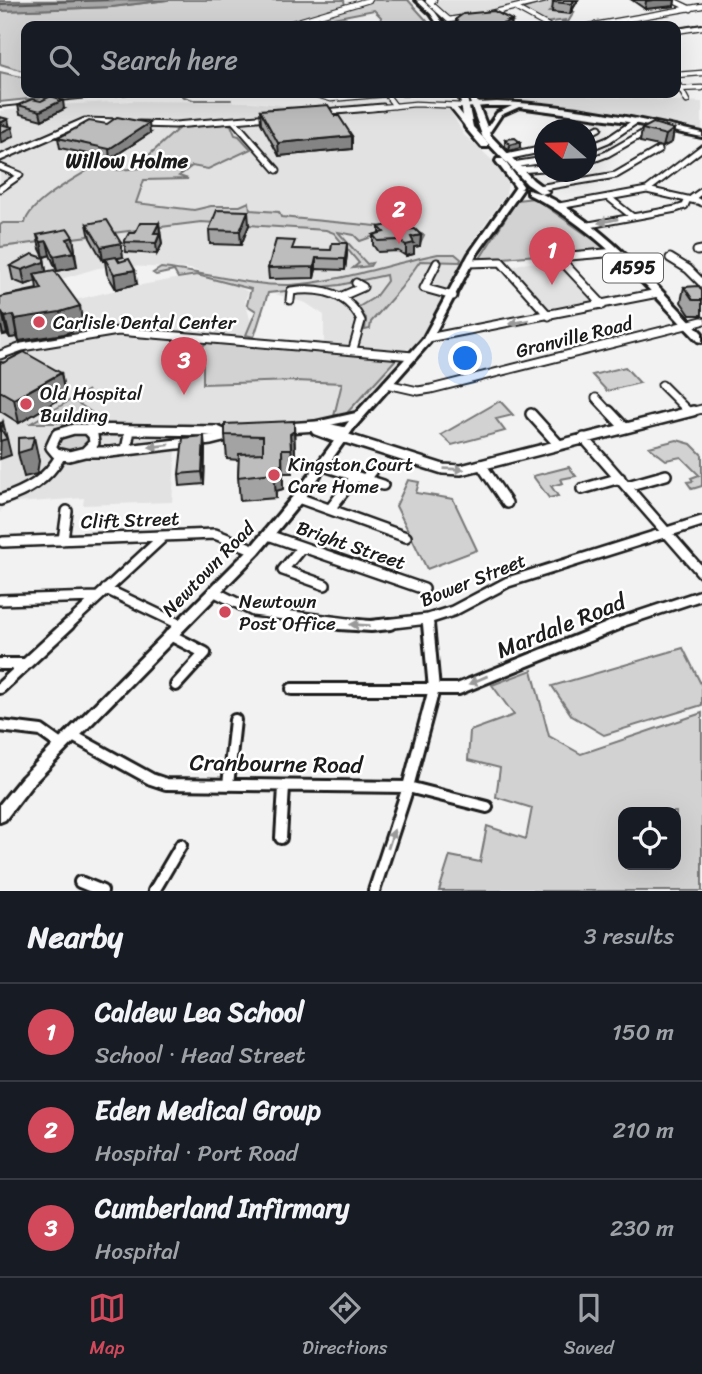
<!DOCTYPE html>
<html lang="en">
<head>
<meta charset="utf-8">
<style>
	:root { --surface:#171b24; --page:#242831; --text:#f1f3f6; --muted:#9ea1a6; --line:#363941; --accent:#d1495b }
	body { margin:0; font-family:Sriracha,sans-serif; background:var(--page); color:var(--text) }
	.controls { position:absolute; right:21px; bottom:21px; display:grid; overflow:hidden; border-radius:14px; box-shadow:0 7px 28px #0002 }
	.controls button { width:63px; height:63px; display:grid; place-items:center; padding:0; border:0; border-bottom:2px solid var(--line); background:var(--surface); color:var(--text); font:35px sans-serif }
	.compass { position:absolute; left:534px; top:119px; width:63px; height:63px; border-radius:50%; background:var(--surface); box-shadow:0 7px 28px #0002; rotate:290deg }
	.you { position:absolute; left:466px; top:359px; width:24px; height:24px; margin:-18px; border:5px solid #fff; border-radius:50%; background:#1a73e8; box-shadow:0 0 0 10px #1a73e833 }
	.badge { display:grid; place-items:center; width:46px; height:46px; border-radius:50%; background:var(--accent); color:#fff; font-size:23px; font-weight:700 }
	.pin { position:absolute; translate:-50% -58px; filter:drop-shadow(0 2px 4px #0008) }
	.pin::after { content:''; position:absolute; top:37px; width:24px; height:21px; background:inherit; clip-path:polygon(0 0,100% 0,50% 100%) }
	.list { margin:0; padding:0; list-style:none }
	h2 { display:flex; justify-content:space-between; align-items:center; height:91px; margin:0; padding:0 28px; font-size:30px }
	h2 small { font-size:23px; font-weight:400; color:var(--muted) }
	.list li { display:grid; grid-template-columns:46px 1fr auto; gap:21px; align-items:center; box-sizing:border-box; height:98px; padding:0 28px; border-top:2px solid var(--line) }
	.list b { display:block; font-size:26px; white-space:nowrap }
	.list p { margin:0; font-size:23px; white-space:nowrap; color:var(--muted) }
	.list em { font-size:23px; font-style:normal; color:var(--muted) }
	.icon { flex:none; width:38px; height:38px; fill:none; stroke:currentColor; stroke-width:2; stroke-linecap:round; stroke-linejoin:round }
	.map { position:relative; flex:none; width:702px; height:891px; overflow:hidden }
	.search { position:absolute; background:var(--surface); box-shadow:0 7px 28px #0002; left:21px; right:21px; top:21px; height:77px; display:flex; align-items:center; gap:18px; box-sizing:border-box; padding:0 24px; border-radius:14px; color:var(--muted); font-size:26px }
	.sheet { height:385px; background:var(--surface) }
	nav { display:flex; justify-content:space-around; align-items:center; box-sizing:border-box; height:98px; border-top:2px solid var(--line); background:var(--surface); font-size:19px; color:var(--muted) }
	nav a { display:grid; justify-items:center; gap:4px }
	nav .on { color:var(--accent) }
	.map>svg:first-child { display:block }
</style>
</head>
<body>
<div class="map">
<svg width="702" height="891" viewBox="0 0 702 891">
	<rect width="100%" height="100%" fill="#f2f2f2"/>
	<filter id="ink" filterUnits="userSpaceOnUse"><feTurbulence type="fractalNoise" baseFrequency=".0143" numOctaves="2"/><feDisplacementMap in="SourceGraphic" scale="14" xChannelSelector="R" yChannelSelector="G"/><feConvolveMatrix kernelMatrix="1 2 1 2 8 2 1 2 1" color-interpolation-filters="sRGB"/></filter>
	<g filter="url(#ink)">
		<path fill="#e2e2e2" d="M434 0H537L504 9 446 19 429 1Z
			M482 93H586L588 96 702 102V134L627 117 482 105Z
			M132 101 251 102 291 106 298 116 414 105 448 107 464 135 499 166 508 184 506 194 469 247 442 307 413 347 401 352 324 344V315L306 303 190 269 127 266 98 268 51 282 0 310V111L58 105Z
			M554 260 593 303 551 311 512 267 520 264Z
			M197 275 235 284 248 292 245 301 253 330 246 338 204 333 207 342 401 358 329 441 302 433 176 448 172 502 83 505 84 498 3 504 0 513V318L125 288Z"/>
		<path fill="#d2d2d2" stroke="#777" stroke-width="2" fill-rule="evenodd" d="M167 0H344L345 6 370 0H408L427 21 410 26 353 25 380 23 381 17 374 10 328 19 348 24 346 26 316 22 303 26H26V72L0 64V11L112 7Z
			M549 0H560L549 12H574L568 22 561 23 566 20 545 23 523 9Z
			M0 72 26 78V93H87L0 102Z
			M226 123 231 125 235 135 239 136 251 149 208 169 192 166 179 176 188 179 144 180 136 203 194 210 211 206H240L249 202 250 210 279 212 281 217 408 229 424 235 421 241 383 233 360 241 354 235 338 232 367 264 372 263 370 266 353 268 359 263 334 233 326 230 201 222 0 247V225L3 223H25C30 201 80 176 98 164L118 170 141 168 147 157 180 127Z
			M534 198 607 249 479 260 517 200Z
			M438 254H455L461 259 460 262 420 261 401 288 371 322 370 329 365 330 366 318 357 308 375 297 387 281 386 275 340 285 268 293 254 337 246 335 256 311 247 305 251 289 197 275 178 278 174 271 156 275 153 273 161 268C204 272 247 286 290 285 340 282 389 264 438 254Z
			M207 342 397 358 346 414 334 416 342 383 296 381 203 384V346Z
			M625 367 640 383 607 391 592 375Z
			M88 390 78 403 92 413 89 423H31Z
			M500 401 513 415 496 419 505 431 452 445 441 435Z
			M78 431 90 437 85 447 70 452 57 448V438Z
			M677 440 691 444 702 455V486L692 489 687 482 693 481 691 478 699 475 681 457 666 460 649 447Z
			M569 467 576 476 561 479 563 483 551 486 558 496 549 498 533 476Z
			M408 480 419 482 416 493 453 499 477 550 427 569 396 506Z
			M683 648 702 686V705L604 735 572 716 552 686Z
			M532 670 549 736 581 754 702 713V891H439L450 856 480 862 487 826 526 839 532 808 496 797 500 768 468 760 470 731 514 715 492 685ZM623 812H676V865H623Z"/>
		<path fill="#a8a8a8" stroke="#707070" stroke-width="2" d="M167 0 112 7 0 11V1Z"/>
		<g fill="none" stroke-linecap="round" stroke-linejoin="round">
			<path stroke="#545454" stroke-width="2" d="M0 4 107 0"/>
			<path stroke="#707070" stroke-width="2" d="M182 96 193 100H231
				M402 96H407"/>
			<defs>
				<path id="street-far4" d="M434 0 428 1 449 20
					M672 0 691 9
					M517 9 548 26
					M487 14 545 0
					M449 20 467 17
					M282 26 369 0
					M589 26 702 6
					M676 31 702 27
					M676 75 702 73
					M679 86 687 101
					M676 89 702 88
					M311 93 331 99 386 94 395 106
					M452 106 454 109
					M364 109 415 104 464 106"/>
				<path id="street-far3" d="M453 107 469 127
					M324 112 383 107
					M234 121 277 170
					M139 124 175 125 269 117
					M586 135 599 128
					M586 149 608 140 636 121
					M506 157 544 149
					M0 158 85 121 119 122
					M586 162 607 154 649 130
					M513 165 544 160
					M0 167 20 175 0 189
					M518 170 544 168
					M538 188 616 175 659 150
					M647 190 702 148
					M702 191 692 198 702 203
					M608 197 633 217
					M559 206 647 190 696 201
					M584 226 676 209 685 206 687 201"/>
				<path id="street-far2" d="M697 251 702 250
					M558 257 603 305
					M558 257 617 252
					M670 258 688 269 702 283
					M437 263 424 288 453 296
					M468 263 501 262 549 316
					M340 297 363 287 356 283
					M290 300 291 291C320 287 348 292 361 321L353 349
					M428 338 658 293
					M0 355 22 347 118 331 413 356
					M387 384 418 391 431 389 702 321
					M662 385 689 412
					M596 398 610 413
					M686 413 702 409"/>
				<path id="street-far1" d="M609 411 625 428
					M531 414 559 445
					M286 428 317 426 345 432
					M316 430 340 439
					M226 435 217 431 74 429 57 434 51 447 56 453 69 456 85 452H110L211 440 235 434
					M342 437 443 469 461 470 693 411
					M584 438 702 573
					M126 450 130 430
					M85 452 94 443 93 435 89 431
					M321 465 383 485
					M482 466 507 503
					M365 479 373 469
					M627 486 666 475
					M582 489 620 478
					M298 498 406 537
					M0 500C27 491 47 480 61 455
					M330 509 356 476
					M268 535 424 589
					M63 540 67 511
					M3 542 215 534 255 550
					M302 547 283 570 325 585
					M106 589 181 625
					M213 591 253 611 363 625
					M0 600 97 597
					M428 619 429 625
					M68 625 163 537
					M376 625 428 619 453 611 508 582 702 521
					M612 625 702 595"/>
				<path id="street" d="M178 624 181 625
					M339 624 371 626 390 624
					M170 635 205 653 176 685
					M0 664H25
					M0 688 69 624
					M292 689H458L618 624
					M0 726 41 731 62 746
					M73 736 151 779 166 784 408 787 487 807
					M228 785 235 720
					M281 838 284 787
					M80 882 102 891
					M154 891 181 845
					M374 891 408 787 434 689 428 624"/>
				<path id="secondary" d="M497 102C566 104 636 118 702 133V137L628 122 519 107 501 115 487 136H483L482 135 497 113 512 106H486L464 108 461 106 475 103Z
					M516 187 523 189 477 254 430 342 354 428 302 501 259 553 32 785 5 820 0 822V804L22 777 251 547 294 495 349 421 306 430 302 429 301 427 302 425 356 413 423 339 469 254Z"/>
				<path id="primary" d="M416 0H422L435 12 445 26H439L431 14Z
					M459 93H466L473 127 488 143V147H482L465 127Z
					M467 93H474L490 135 533 180 549 192 542 194C601 221 657 287 702 333V342L698 341C647 288 596 226 528 194V190L542 194 527 184 483 138Z
					M497 159H503L523 186 522 188H516L496 161Z"/>
			</defs>
			<use href="#street-far4" stroke="#1c1c1c" stroke-width="7"/>
			<use href="#street-far3" stroke="#1c1c1c" stroke-width="9"/>
			<use href="#street-far2" stroke="#1c1c1c" stroke-width="11"/>
			<use href="#street-far1" stroke="#1c1c1c" stroke-width="14"/>
			<use href="#street" stroke="#1c1c1c" stroke-width="16"/>
			<use href="#secondary" stroke="#1c1c1c" stroke-width="6"/>
			<use href="#primary" stroke="#1c1c1c" stroke-width="6"/>
			<use href="#street-far4" stroke="#fff" stroke-width="4.5"/>
			<use href="#street-far3" stroke="#fff" stroke-width="5"/>
			<use href="#street-far2" stroke="#fff" stroke-width="7"/>
			<use href="#street-far1" stroke="#fff" stroke-width="9"/>
			<use href="#street" stroke="#fff" stroke-width="10"/>
			<use href="#secondary" fill="#fff" fill-rule="evenodd"/>
			<use href="#primary" fill="#fff" fill-rule="evenodd"/>
			<path stroke="#1c1c1c" stroke-width="2" d="M676 28 702 24
				M0 107 138 93"/>
		</g>
		<path fill="#a3a3a3" stroke="#1c1c1c" stroke-width="2" d="M578 0 570 14 552 12 553 2Z
			M632 0H675L674 6 645 9Z
			M456 19 512 20 511 26H456Z
			M18 105 64 109 42 120 20 114Z
			M260 110 352 149 279 156 261 123Z
			M642 129H674L672 142 663 147 640 142Z
			M150 133 110 159 60 148 58 138Z
			M505 139 520 148 509 151 505 146Z
			M159 223 162 244 157 254 126 252 124 242 135 233Z
			M87 224 123 257 117 258 137 284 116 289 107 274 105 261H103L90 238Z
			M249 225 241 245 210 244 209 230Z
			M379 227 398 230 421 235 420 246 414 247V254L406 256 398 251 378 252 373 245V235L379 233Z
			M37 235 73 237 77 267 57 271 50 255 44 257 40 249Z
			M295 249 347 254 345 270 316 269 314 278 269 279 268 268Z
			M44 258 46 271 83 328 64 334 19 341 17 337 10 338 7 334 3 335 0 325V297L37 289 36 281 25 285 13 280 10 266Z
			M684 287 702 291V315H690L681 302Z
			M0 362 61 373 65 396 19 423 0 411Z
			M294 421 295 455 292 457V473H283V489L276 491V498L240 501 238 477 239 460 227 459 225 435Z
			M205 449 204 484 180 486 179 474Z"/>
		<path fill="#848484" stroke="#1c1c1c" stroke-width="2" d="M574 0H578L570 14 572 4Z
			M654 0H675L674 6 645 9 646 1Z
			M512 20 511 26H492L508 21Z
			M63 100 64 109 42 120 40 111Z
			M8 119 10 128 12 127 14 136 1 143 0 136V123Z
			M149 123 150 133 110 159 109 149Z
			M674 129 672 142 663 147 666 135Z
			M352 136V149L279 156 278 143Z
			M520 142V148L509 151 510 145Z
			M248 211 249 225 241 245 240 231Z
			M159 223 160 234 156 244 154 233Z
			M160 233 162 244 157 254 156 243Z
			M421 235 420 246 414 247V254L406 256V245L411 237Z
			M73 237 75 251 70 253 74 252 77 267 57 271 54 256 67 239Z
			M47 241 50 255 44 257 41 242Z
			M121 243 123 257 103 261 101 247Z
			M347 243V254L345 270V259Z
			M44 258 46 272 34 274 36 281 25 285 22 270Z
			M316 258V269L314 278V267Z
			M135 270 137 284 116 289 114 274Z
			M80 306 83 328 64 334 19 341 15 319Z
			M2 312 7 334 3 335 0 320V313Z
			M13 315 17 337 10 338 5 317Z
			M61 373 65 396 19 423 14 399Z
			M3 422 11 455 0 459 1 429Z
			M294 431 295 455 292 457 290 434Z
			M204 436 205 449 204 484 202 472Z
			M34 437 39 461 37 474 24 477 18 453Z
			M282 449 283 489 276 491V498L274 467Z"/>
		<path fill="#bdbdbd" stroke="#1c1c1c" stroke-width="2" d="M554 0H574L572 4 553 2Z
			M494 11 512 20 508 21 511 22 492 26 469 24 470 26H459L456 19 463 14Z
			M51 96 63 100 40 111 18 105 32 99 41 101Z
			M328 105 335 116H339L352 136 278 143 260 110Z
			M0 117 8 119 0 123Z
			M117 117 149 123 109 149 58 138 89 121 107 124Z
			M653 123 674 129 666 135 642 129Z
			M0 124 12 127 0 133Z
			M515 138 520 142 510 145 505 139Z
			M217 210 248 211 240 231 209 230Z
			M107 220 121 243 101 247 87 224Z
			M140 223H159L154 233H160L156 243 124 242 129 233H135Z
			M393 224 398 230 415 229 421 235 411 237 414 243 406 245 398 240 378 241 373 235 384 232 379 227Z
			M68 229 73 237 67 239 74 252 54 256 47 241 41 242 37 235Z
			M276 240 295 241 292 249 331 250 332 243H347L345 259 316 258 314 267 268 268Z
			M32 254 44 258V262L22 270 10 266Z
			M116 257 119 262 129 259 135 270 114 274 105 259Z
			M54 270 80 306 60 312 15 319 13 315 5 317 2 312 0 313V297L42 289 34 274Z
			M699 286 702 291V300H693L684 287Z
			M24 352 61 373 14 399 0 391V362L3 363Z
			M294 421V431L290 434 291 449H282V464L274 467V473L238 477 239 454 263 453V436L225 435V424Z
			M3 422 1 429 7 439 0 441V423Z
			M204 436 202 472 179 474 183 438Z
			M34 437 31 449 18 453V438Z"/>
		<defs><path id="oneway-solid" d="M-6-.8H1V-3.2L6.5 0L1 3.2V.8H-6Z" transform="scale(1.75)"/></defs>
		<g fill="#999">
			<use href="#oneway-solid" transform="translate(608 221) rotate(169)"/>
			<use href="#oneway-solid" transform="translate(519 322) rotate(170)"/>
			<use href="#oneway-solid" transform="translate(159 446) rotate(174)"/>
			<use href="#oneway-solid" transform="translate(454 469) rotate(2)"/>
			<use href="#oneway-solid" transform="translate(360 625) rotate(-177)"/>
			<use href="#oneway-solid" transform="translate(478 680) rotate(157)"/>
			<use href="#oneway-solid" transform="translate(391 839) rotate(-72)"/>
		</g>
	</g>
	<g fill="#d1495b" stroke="#fff" stroke-width="2.5">
		<circle cx="39" cy="322" r="7"/>
		<circle cx="26" cy="404" r="7"/>
		<circle cx="274" cy="475" r="7"/>
		<circle cx="225" cy="612" r="7"/>
	</g>
	<g text-anchor="middle" dominant-baseline="central" stroke-width="5" stroke-linejoin="round" paint-order="stroke">
		<rect fill="#fff" stroke="#606060" stroke-width="2" x="603" y="253.5" width="60" height="29" rx="5"/>
		<g font-size="18" font-weight="bold" fill="#1c1c1c">
			<text x="633" y="268">A595</text>
		</g>
		<g font-size="19" fill="#1c1c1c" stroke="#fff" text-anchor="start">
			<text x="53" y="322">Carlisle Dental Center</text>
			<text x="40" y="393">Old Hospital<tspan x="40" dy="22">Building</tspan></text>
			<text x="288" y="464">Kingston Court<tspan x="288" dy="22">Care Home</tspan></text>
			<text x="239" y="601">Newtown<tspan x="239" dy="22">Post Office</tspan></text>
		</g>
		<g font-size="19" fill="#1c1c1c" stroke="#fff">
			<text transform="translate(574 337) rotate(-14)">Granville Road</text>
			<text transform="translate(130 520) rotate(-2)">Clift Street</text>
			<text transform="translate(351 545) rotate(19)">Bright Street</text>
			<text transform="translate(208 569) rotate(-46)">Newtown Road</text>
			<text transform="translate(473 580) rotate(-22)">Bower Street</text>
		</g>
		<g font-size="21" font-weight="bold" fill="#1c1c1c" stroke="#fff">
			<text x="127" y="161">Willow Holme</text>
		</g>
		<g font-size="23" fill="#1c1c1c" stroke="#fff">
			<text transform="translate(561 626) rotate(-22)">Mardale Road</text>
			<text transform="translate(276 764) rotate(1)">Cranbourne Road</text>
		</g>
	</g>
</svg>
<div class="controls">
<button><svg class="icon" aria-label="locate" viewBox="0 0 24 24"><circle cx="12" cy="12" r="6"/><path d="M12 2v4M12 18v4M2 12h4M18 12h4"/></svg></button>
</div>
<svg class="compass" viewBox="-18 -18 36 36"><path d="M0-13l5 13h-10z" fill="#e53935"/><path d="M0 13l5-13h-10z" fill="#9ea1a6"/></svg>
<div class="you"></div>
<div class="pin badge" style="left:552px;top:285px">1</div>
<div class="pin badge" style="left:399px;top:244px">2</div>
<div class="pin badge" style="left:184px;top:395px">3</div>
<div class="search"><svg class="icon" aria-label="search" viewBox="0 0 24 24"><circle cx="10" cy="10" r="6"/><path d="M15 15l6 6"/></svg>Search here</div>
</div>
<section class="sheet">
<h2>Nearby<small>3 results</small></h2>
<ul class="list">
<li><span class="badge">1</span><div><b>Caldew Lea School</b><p>School · Head Street</p></div><em>150 m</em></li>
<li><span class="badge">2</span><div><b>Eden Medical Group</b><p>Hospital · Port Road</p></div><em>210 m</em></li>
<li><span class="badge">3</span><div><b>Cumberland Infirmary</b><p>Hospital</p></div><em>230 m</em></li>
</ul>
</section>
<nav>
<a class="on"><svg class="icon" aria-label="map" viewBox="0 0 24 24"><path d="M3 6l6-2 6 2 6-2v14l-6 2-6-2-6 2zM9 4v14M15 6v14"/></svg>Map</a>
<a><svg class="icon" aria-label="directions" viewBox="0 0 24 24"><path d="M12 3l9 9-9 9-9-9zM9 14v-3h6M13 9l2 2-2 2"/></svg>Directions</a>
<a><svg class="icon" aria-label="saved" viewBox="0 0 24 24"><path d="M7 4h10v16l-5-4-5 4z"/></svg>Saved</a>
</nav>
</body>
</html>
